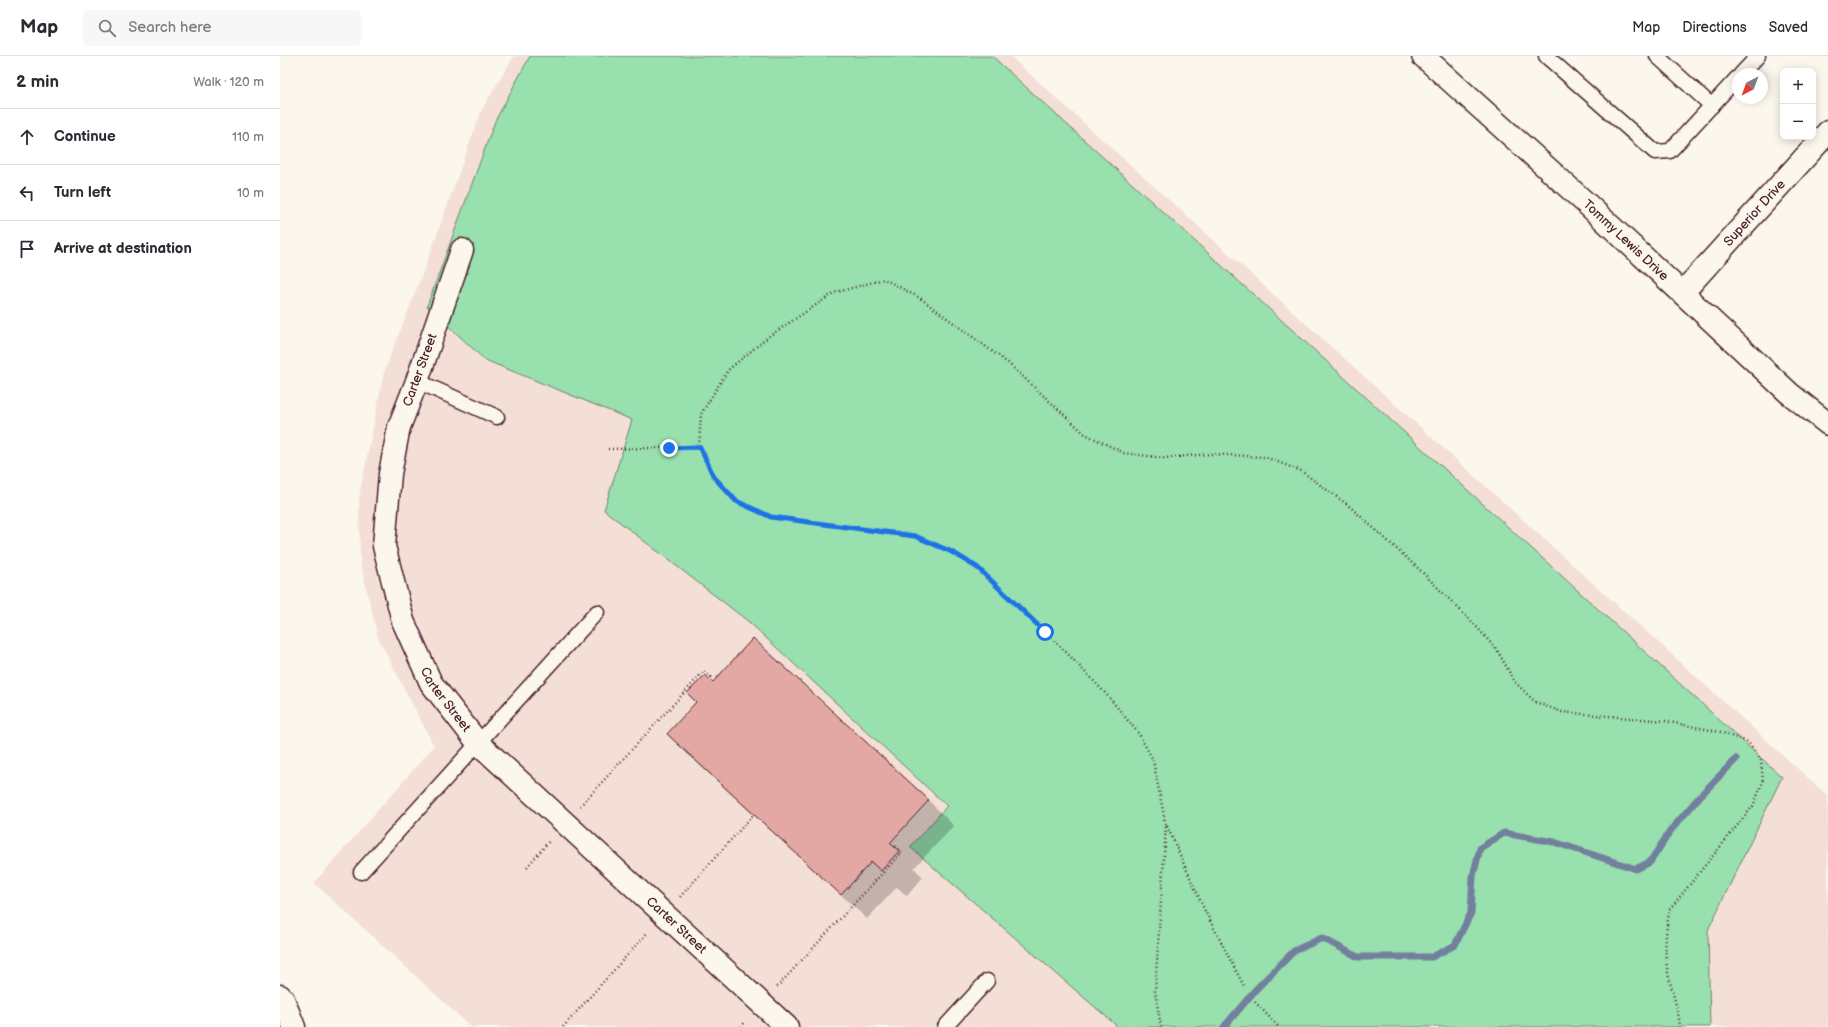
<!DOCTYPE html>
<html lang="en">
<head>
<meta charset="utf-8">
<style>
	:root { --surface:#fff; --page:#f7f7f7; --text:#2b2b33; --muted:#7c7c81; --line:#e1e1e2 }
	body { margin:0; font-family:"Balsamiq Sans",sans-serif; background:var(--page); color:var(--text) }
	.controls { position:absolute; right:12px; top:12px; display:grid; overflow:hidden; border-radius:8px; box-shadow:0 2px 10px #0003 }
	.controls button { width:36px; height:36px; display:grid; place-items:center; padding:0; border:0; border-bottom:1px solid var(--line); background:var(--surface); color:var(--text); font:20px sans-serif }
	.compass { position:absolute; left:1452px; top:12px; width:36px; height:36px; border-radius:50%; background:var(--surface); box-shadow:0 2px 10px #0003; rotate:221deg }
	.stop { position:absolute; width:12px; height:12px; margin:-9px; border:3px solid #1a73e8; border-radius:50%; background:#fff }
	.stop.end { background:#1a73e8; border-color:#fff; box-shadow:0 1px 4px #0008 }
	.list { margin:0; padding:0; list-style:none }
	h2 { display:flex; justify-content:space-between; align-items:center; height:52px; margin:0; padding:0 16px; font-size:17px }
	h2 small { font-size:13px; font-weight:400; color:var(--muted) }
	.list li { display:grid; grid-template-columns:26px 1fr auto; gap:12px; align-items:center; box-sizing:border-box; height:56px; padding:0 16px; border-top:1px solid var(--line) }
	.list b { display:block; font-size:15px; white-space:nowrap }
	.list em { font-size:13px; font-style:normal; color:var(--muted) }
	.icon { flex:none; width:22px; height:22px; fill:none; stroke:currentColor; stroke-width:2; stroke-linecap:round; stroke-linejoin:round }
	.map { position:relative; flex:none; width:1548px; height:971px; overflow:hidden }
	header { display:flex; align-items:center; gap:24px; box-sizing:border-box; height:56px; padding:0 20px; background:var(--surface); border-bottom:1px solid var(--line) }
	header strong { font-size:19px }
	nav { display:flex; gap:22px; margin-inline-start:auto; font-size:14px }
	.search { width:280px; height:36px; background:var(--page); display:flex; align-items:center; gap:10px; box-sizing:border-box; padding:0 14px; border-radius:8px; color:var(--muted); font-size:15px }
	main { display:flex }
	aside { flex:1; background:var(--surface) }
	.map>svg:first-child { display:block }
</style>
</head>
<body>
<header>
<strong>Map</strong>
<div class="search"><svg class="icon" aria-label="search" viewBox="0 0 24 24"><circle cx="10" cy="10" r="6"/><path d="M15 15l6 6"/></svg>Search here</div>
<nav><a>Map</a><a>Directions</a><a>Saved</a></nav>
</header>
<main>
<aside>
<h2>2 min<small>Walk · 120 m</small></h2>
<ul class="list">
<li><svg class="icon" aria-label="ahead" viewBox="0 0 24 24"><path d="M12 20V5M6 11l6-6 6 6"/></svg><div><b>Continue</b></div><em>110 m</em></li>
<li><svg class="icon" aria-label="left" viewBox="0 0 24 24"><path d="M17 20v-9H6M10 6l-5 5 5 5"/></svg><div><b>Turn left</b></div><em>10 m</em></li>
<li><svg class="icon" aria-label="arrive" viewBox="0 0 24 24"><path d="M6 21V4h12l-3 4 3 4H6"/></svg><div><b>Arrive at destination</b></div></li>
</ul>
</aside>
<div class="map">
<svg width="1548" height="971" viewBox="0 0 1548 971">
	<rect width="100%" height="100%" fill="#fbf7ec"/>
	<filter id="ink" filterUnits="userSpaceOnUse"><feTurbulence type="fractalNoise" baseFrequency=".025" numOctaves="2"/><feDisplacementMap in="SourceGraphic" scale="8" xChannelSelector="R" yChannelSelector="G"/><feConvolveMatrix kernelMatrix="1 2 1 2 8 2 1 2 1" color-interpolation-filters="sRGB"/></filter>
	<g filter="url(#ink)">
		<path fill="#f4dfd6" d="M234 0H730L1548 740V971H191L34 827 154 690 98 582 80 505 79 441 104 316 144 214 202 53Z"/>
		<path fill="#98e0ae" stroke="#71806c" d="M250 0H712L1502 721 1428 874 1430 971H838L630 791 667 750 469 566 324 454 352 364 205 304 147 250 215 65Z"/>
		<path fill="#0003" d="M473 584 649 745 674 770 634 812 643 821 627 840 617 831 587 863 413 703 388 678Z"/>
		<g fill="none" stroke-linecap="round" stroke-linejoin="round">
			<path stroke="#72809d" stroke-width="7" d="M944 971 977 932 1014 895 1042 882 1078 901H1152L1175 889 1191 857 1193 820 1200 792 1224 777 1274 786 1356 813 1370 806 1391 774 1421 739 1456 703"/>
		</g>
		<path fill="#e3a8a3" stroke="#4a1f2b" d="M473 582 649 744 610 787 619 795 601 815 591 806 561 839 387 678 416 646 407 637 425 619 433 626Z"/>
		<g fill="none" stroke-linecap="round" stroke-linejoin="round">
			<defs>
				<path id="service" d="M1266 0 1375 96 1390 95 1458 21
					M1377 0 1432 50
					M1461 18 1478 0
					M137 325 217 361
					M81 816 317 556
					M665 971 707 925"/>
				<g id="minor">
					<path id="s1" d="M1143 0 1308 149 1509 337 1548 368"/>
					<path id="s2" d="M182 194 137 325 119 371 110 418 104 490 123 565 151 627 198 687 507 971"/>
					<path id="s3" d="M1402 237 1548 76"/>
					<path d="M0 940 3 943 14 971"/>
				</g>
			</defs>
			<use href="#service" stroke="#4a1f2b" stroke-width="17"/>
			<use href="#minor" stroke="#4a1f2b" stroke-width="25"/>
			<path stroke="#4a1f2b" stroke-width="2.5" stroke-dasharray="1 3" stroke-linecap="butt" d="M328 393 419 391
				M300 750 424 615 431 621 429 623
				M887 770 925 855 965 932
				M247 811 270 784
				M400 841 474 758
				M497 931 622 796 615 790 614 791
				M975 946 999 971
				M283 971 368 876
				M461 971 466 965
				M881 971 875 935 886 770 873 704 859 678 827 639 786 596 698 512 672 496 635 481 491 461 456 445 434 421 419 391 421 358 448 314 488 281 554 237 604 223 640 242 728 307 805 378 844 397 884 402 931 398 985 401 1021 415 1068 449 1140 514 1195 569 1217 594 1235 626 1255 646 1282 656 1385 665 1440 676 1468 686 1481 704 1483 726 1473 750 1390 853C1386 871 1384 892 1387 911 1390 931 1398 950 1400 971"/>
			<use href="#service" stroke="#fbf7ec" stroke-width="14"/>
			<use href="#minor" stroke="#fbf7ec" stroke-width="22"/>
		</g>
	</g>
	<g fill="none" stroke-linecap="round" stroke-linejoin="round" filter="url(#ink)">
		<path stroke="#1a73e8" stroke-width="5" d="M389 392 420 391 434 421 456 445 491 461 635 480 672 496 698 512 765 576"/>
	</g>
	<g text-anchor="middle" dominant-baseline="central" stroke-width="3" stroke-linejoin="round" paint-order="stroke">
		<g font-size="13" fill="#4a1f2b" stroke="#fbf7ec">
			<text stroke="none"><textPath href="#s3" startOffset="108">Superior Drive</textPath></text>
			<text stroke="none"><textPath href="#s1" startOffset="274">Tommy Lewis Drive</textPath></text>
			<text transform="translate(140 314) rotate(-70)">Carter Street</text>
			<text stroke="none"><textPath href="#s2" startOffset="475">Carter Street</textPath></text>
			<text stroke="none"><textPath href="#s2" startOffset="799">Carter Street</textPath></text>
		</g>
	</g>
</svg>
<div class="controls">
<button>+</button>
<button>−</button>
</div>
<svg class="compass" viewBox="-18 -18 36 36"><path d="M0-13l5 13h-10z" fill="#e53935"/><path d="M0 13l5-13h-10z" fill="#7c7c81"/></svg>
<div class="stop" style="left:765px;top:576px"></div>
<div class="stop end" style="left:389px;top:392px"></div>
</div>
</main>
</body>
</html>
